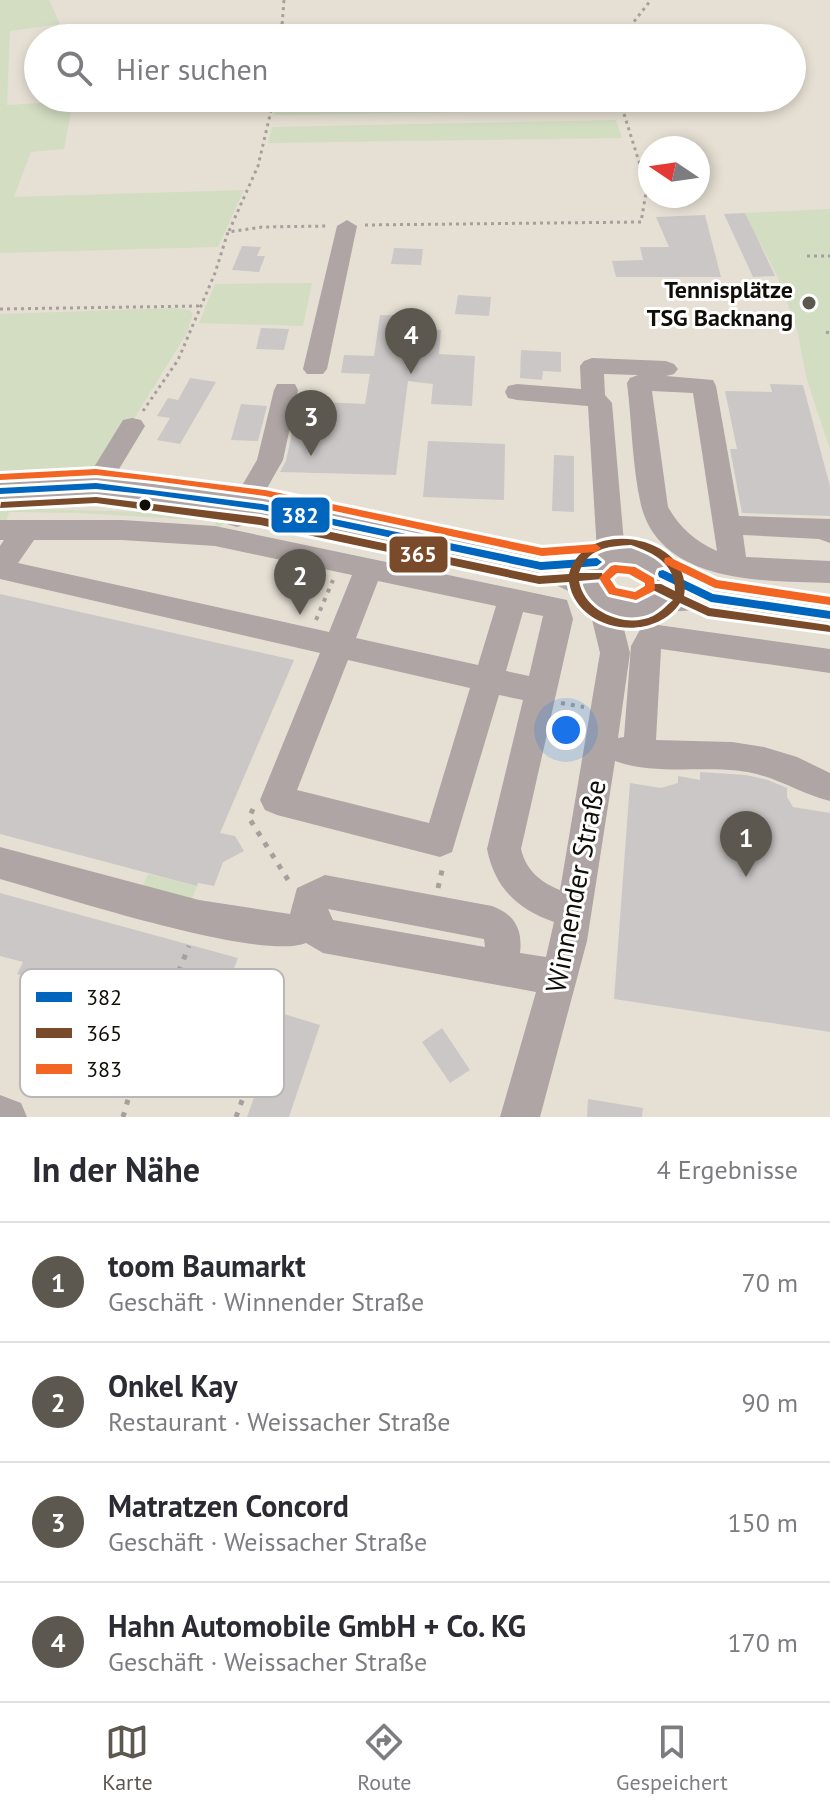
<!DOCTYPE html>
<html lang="de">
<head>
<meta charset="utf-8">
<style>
	:root { --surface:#fff; --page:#f7f7f7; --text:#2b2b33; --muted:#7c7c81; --line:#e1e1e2; --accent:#5c584f }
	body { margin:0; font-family:"PT Sans",sans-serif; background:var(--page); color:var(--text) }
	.compass { position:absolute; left:638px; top:136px; width:72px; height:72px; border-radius:50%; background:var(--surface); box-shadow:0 4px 12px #0003; rotate:283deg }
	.you { position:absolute; left:566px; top:730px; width:28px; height:28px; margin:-20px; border:6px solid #fff; border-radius:50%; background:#1a73e8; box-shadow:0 0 0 12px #1a73e833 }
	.badge { display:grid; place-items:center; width:52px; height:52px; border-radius:50%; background:var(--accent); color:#fff; font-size:26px; font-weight:700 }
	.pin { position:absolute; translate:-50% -66px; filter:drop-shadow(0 2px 4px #0008) }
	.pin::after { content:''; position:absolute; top:42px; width:28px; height:24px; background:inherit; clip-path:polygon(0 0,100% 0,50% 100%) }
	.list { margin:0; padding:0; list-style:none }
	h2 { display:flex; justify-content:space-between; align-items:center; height:104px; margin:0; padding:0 32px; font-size:34px }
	h2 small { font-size:26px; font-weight:400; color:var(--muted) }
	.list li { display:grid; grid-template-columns:52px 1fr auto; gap:24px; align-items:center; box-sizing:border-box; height:120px; padding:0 32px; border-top:2px solid var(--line) }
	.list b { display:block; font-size:30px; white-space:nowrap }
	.list p { margin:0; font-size:26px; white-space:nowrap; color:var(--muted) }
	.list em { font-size:26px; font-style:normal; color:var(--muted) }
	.icon { flex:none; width:44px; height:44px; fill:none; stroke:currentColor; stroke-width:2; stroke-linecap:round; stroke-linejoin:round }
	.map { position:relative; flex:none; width:830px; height:1117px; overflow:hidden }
	.search { position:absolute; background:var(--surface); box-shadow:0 4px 12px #0003; left:24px; right:24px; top:24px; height:88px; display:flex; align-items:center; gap:20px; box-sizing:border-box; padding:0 28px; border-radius:44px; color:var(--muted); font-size:30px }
	.sheet { height:584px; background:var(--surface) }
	nav { display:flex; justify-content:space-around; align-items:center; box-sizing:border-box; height:112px; border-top:2px solid var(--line); background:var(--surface); font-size:22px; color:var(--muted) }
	nav a { display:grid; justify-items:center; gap:4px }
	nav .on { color:var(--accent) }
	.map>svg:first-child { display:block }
</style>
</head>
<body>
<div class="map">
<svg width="830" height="1117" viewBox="0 0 830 1117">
	<rect width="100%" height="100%" fill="#e6e0d4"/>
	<path fill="#d2ddc2" d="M0 0H49L60 24 10 31 7 105 73 101 64 149 31 152 14 197 244 190 218 247 0 253Z
		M613 102 616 110 274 115 276 106Z
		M616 120 622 138 268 143 272 127Z
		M830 209V450L807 380 797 329 778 278 745 213Z
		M312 283 303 326 199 323 215 284Z
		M176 308 190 310 193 314 187 333 100 474 0 475V314Z
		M0 508 149 512 230 518 215 531 216 521 79 513 9 512 6 522H0Z
		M148 874 197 886 191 901 142 888Z"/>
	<path fill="#cac7c6" d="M745 213 754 231 775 276 753 277 724 214Z
		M705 215 721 277H616L612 261 643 260 640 247H669L656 217Z
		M242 246 261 247 257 256H265L259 272 232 270Z
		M394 248 423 249 421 265 391 264Z
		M458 295 491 297 489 316 455 314Z
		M380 315 416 316 414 329 441 330 439 354 475 356 472 406 431 404 433 384 408 381 396 475 280 472 286 461 299 401 365 404 370 374 341 373 344 355 374 356Z
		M261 328 289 329 284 350 256 349Z
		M521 350 561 352V372L543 371 542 380 520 378Z
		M190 378 216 382 180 444 157 440 170 418 157 416 168 398 178 400Z
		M770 384 803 385 830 486V516L742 513 730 449H737L725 391 772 392Z
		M241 404 267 406 258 441 231 440Z
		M428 441 505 444 504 500 423 497Z
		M554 455 574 456V512L552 511Z
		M0 594 294 660 220 833 235 836 244 851 223 862 214 886 198 883 197 886 0 834Z
		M700 772 746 775 768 780 787 788V797L793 807 830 813V1032L614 999 630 783 661 788 678 783V776L700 780Z
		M0 893 238 958 186 1094 144 1081 165 1018 17 974 23 962 0 956Z
		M284 1014 320 1025 289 1117H247Z
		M442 1028 470 1070 450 1083 422 1042Z
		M588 1099 643 1108 642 1117H587Z"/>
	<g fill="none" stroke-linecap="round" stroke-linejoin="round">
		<path stroke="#a69f9c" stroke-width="3" stroke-dasharray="3 4" stroke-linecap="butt" d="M281 38 284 0
			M621 38 651 0
			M365 225 641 222 647 187 619 98
			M229 231 258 166 274 98
			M807 256H830
			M0 309 199 306
			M826 332 830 333
			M143 411 178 360 215 273 228 232 262 227 328 226"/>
		<path stroke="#a69f9c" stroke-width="4" stroke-dasharray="4 6" stroke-linecap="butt" d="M316 620 333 580
			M561 703 584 707"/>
		<path stroke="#a69f9c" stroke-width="5" stroke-dasharray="5 8" stroke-linecap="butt" d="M253 809 249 818 290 883
			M438 888 443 866
			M123 1117 131 1089 189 946
			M236 1117 276 1007"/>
		<path fill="#aea5a4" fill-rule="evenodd" d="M347 220 357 226 327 369 323 374H307L303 369 337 226Z
			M592 358 666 361 674 364 678 369 674 374 666 376 713 380 716 386 739 516 830 519V543L819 539 743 535 746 557 830 561V583C767 581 661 585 641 505 632 466 632 423 627 383L630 378 638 375 604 374 605 395 612 403 624 543C652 550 675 556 679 589L711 587 830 604V626L711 609 665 612 639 622 622 621 630 653 618 738 624 737 631 646 641 628 651 624 830 649V673L661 649 656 740 732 742 764 747 797 757 830 773V801C801 794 777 777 747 772 704 765 656 776 615 761L587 941 540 1117H500L536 992 323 953 306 943C260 962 57 895 0 879V847L199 900 290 914 297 888 325 875 492 906C514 914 523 929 520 953L546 957 554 922C517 909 495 888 487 849L523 700 499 695 452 852 440 857 277 815 265 810 260 800 320 653 0 579V546L4 540H0V520H122L215 526 567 600 573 619 521 849C526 870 540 882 560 890L600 653 589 607 581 597 535 575 262 517 252 515 247 524 237 527 227 524 223 517 226 512 96 495 0 500V482L88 477 123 420 132 418 141 420 145 426 113 479 237 494 257 460 274 390 277 384H295L298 390 283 460 262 497 541 555 578 571 587 555 597 551 588 406 517 400 508 398 505 392 508 386 517 384 581 389 580 366 584 361ZM652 391 693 393 717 551C695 541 680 528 668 507ZM34 540H122L215 546 352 575 329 632 18 563ZM624 563 638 567 649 578 650 590 638 599H624L605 586 607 569ZM378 581 496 606 478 665 356 638ZM523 612 543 616 529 676 506 671ZM348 660 470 688 429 823 297 790ZM328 909 484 939 485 947 333 920Z
			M0 1095 21 1103 27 1117H0Z"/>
		<defs>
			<path id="bus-1" d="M96 483 262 504 541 562 597 558 602 562 597 566 541 570 262 510 153 495 96 489 0 494V488Z
				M663 570 713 594 830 611V619L711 602 659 577 658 574 659 571Z"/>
			<path id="bus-2" d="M96 497 260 517 539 576 569 574C584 515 695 535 684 596L710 608 828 625 830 626V632L708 616 680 603C653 644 577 632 569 582L539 584 260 525 96 503 0 508 1 502ZM631 545C654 553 675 563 675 591L661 584H653L652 587 653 590 673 600C667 605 661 612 653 616 626 629 584 612 579 581L602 579 603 576 602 573H579C587 549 607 546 631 545Z"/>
			<path id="bus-3" d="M96 469 265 490 542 548 596 544 601 548 596 552 542 556 265 496 154 481 96 475 0 480V474Z
				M669 557 717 580 830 597V605L715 588 665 564 664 561 665 558Z
				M615 565 635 567 654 578 655 588 654 591 636 600 609 594 599 578 611 566ZM617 573 629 574 645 583V586L635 592 616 588 610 579Z"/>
		</defs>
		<use href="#bus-1" stroke="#fff" stroke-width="6"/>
		<use href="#bus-2" stroke="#fff" stroke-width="6"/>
		<use href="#bus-3" stroke="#fff" stroke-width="6"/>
		<use href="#bus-1" fill="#0065bd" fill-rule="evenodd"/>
		<use href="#bus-2" fill="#7a4b2a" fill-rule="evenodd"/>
		<use href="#bus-3" fill="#f26522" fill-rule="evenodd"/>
	</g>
	<circle fill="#5c584f" stroke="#fff" stroke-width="3" cx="809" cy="303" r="8"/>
	<circle fill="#110e07" stroke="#fff" stroke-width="3" cx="145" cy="505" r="7"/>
	<g text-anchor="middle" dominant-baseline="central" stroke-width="6" stroke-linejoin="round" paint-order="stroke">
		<g font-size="24" font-weight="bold" fill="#110e07" stroke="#fff" text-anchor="end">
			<text x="793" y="289">Tennisplätze<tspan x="793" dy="28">TSG Backnang</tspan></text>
		</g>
		<g font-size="28" fill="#110e07" stroke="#fff">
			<text transform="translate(575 886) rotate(-79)">Winnender Straße</text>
		</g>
	</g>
	<rect x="20" y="969" width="264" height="128" rx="12" fill="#fff" stroke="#b8b7b5" stroke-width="2"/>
	<rect x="36" y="992" width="36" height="10" fill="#0065bd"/>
	<rect x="36" y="1028" width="36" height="10" fill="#7a4b2a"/>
	<rect x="36" y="1064" width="36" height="10" fill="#f26522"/>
	<g font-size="22" fill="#110e07">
		<text x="86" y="1005">382</text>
		<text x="86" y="1041">365</text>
		<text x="86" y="1077">383</text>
	</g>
	<g stroke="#fff" stroke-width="3">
		<rect x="270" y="496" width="61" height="38" rx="8" fill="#0065bd"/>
		<rect x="388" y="535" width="61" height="39" rx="8" fill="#7a4b2a"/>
	</g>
	<g font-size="22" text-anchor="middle" font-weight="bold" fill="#fff">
		<text x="300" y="523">382</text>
		<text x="418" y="562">365</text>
	</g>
</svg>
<svg class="compass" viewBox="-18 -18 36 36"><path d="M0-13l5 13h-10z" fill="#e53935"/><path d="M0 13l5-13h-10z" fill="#7c7c81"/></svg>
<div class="you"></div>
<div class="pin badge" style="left:746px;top:877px">1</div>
<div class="pin badge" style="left:300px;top:615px">2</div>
<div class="pin badge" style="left:311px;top:456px">3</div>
<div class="pin badge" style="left:411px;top:374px">4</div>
<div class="search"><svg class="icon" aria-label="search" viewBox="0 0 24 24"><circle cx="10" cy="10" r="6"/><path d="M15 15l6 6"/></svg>Hier suchen</div>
</div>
<section class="sheet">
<h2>In der Nähe<small>4 Ergebnisse</small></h2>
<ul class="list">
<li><span class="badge">1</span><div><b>toom Baumarkt</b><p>Geschäft · Winnender Straße</p></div><em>70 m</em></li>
<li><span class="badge">2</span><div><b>Onkel Kay</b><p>Restaurant · Weissacher Straße</p></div><em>90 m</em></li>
<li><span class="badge">3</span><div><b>Matratzen Concord</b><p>Geschäft · Weissacher Straße</p></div><em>150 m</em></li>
<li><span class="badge">4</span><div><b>Hahn Automobile GmbH + Co. KG</b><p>Geschäft · Weissacher Straße</p></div><em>170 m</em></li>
</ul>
</section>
<nav>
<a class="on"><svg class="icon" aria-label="map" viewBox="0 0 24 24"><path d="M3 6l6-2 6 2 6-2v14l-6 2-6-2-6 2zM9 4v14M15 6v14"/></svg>Karte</a>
<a><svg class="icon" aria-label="directions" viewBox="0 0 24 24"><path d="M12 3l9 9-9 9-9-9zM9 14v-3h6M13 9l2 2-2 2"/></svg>Route</a>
<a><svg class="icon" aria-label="saved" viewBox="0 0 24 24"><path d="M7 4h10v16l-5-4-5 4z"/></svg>Gespeichert</a>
</nav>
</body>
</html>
